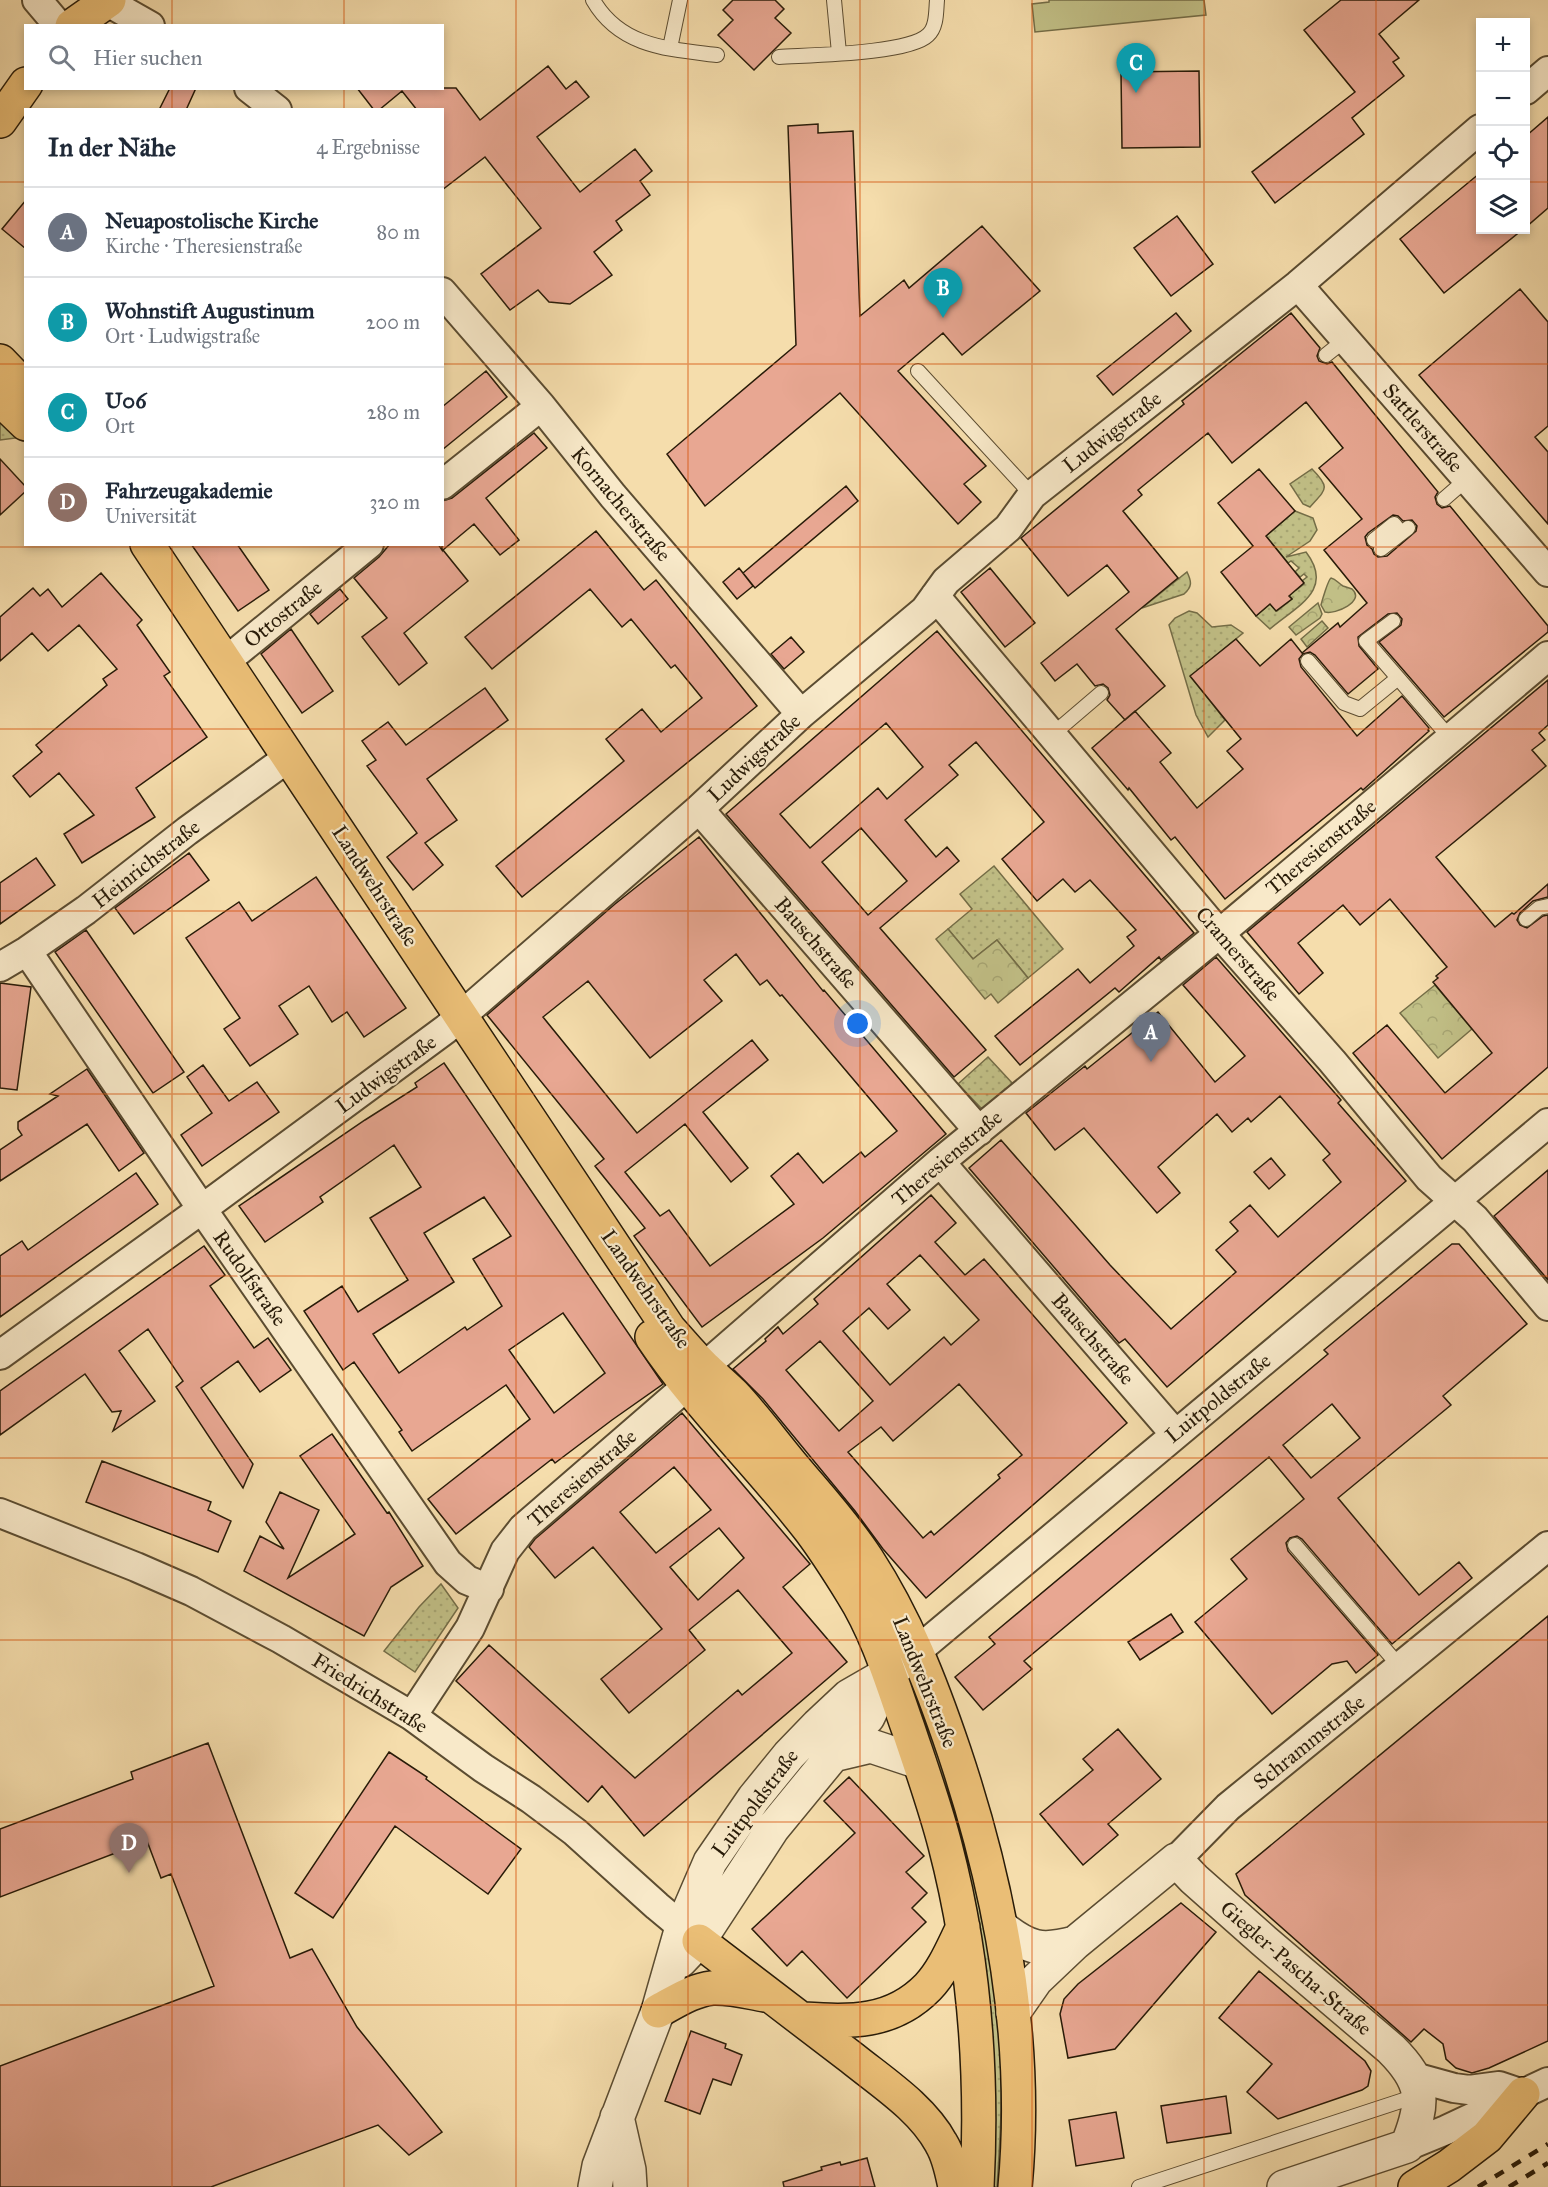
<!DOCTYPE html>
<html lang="de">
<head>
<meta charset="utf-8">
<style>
	:root { --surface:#fff; --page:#f6f6f7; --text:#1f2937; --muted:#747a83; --line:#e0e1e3; --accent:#8f2418 }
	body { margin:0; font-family:"IM FELL Great Primer",serif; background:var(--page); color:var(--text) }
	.controls { position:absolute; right:18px; top:18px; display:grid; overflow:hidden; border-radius:0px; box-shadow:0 3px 9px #0003 }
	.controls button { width:54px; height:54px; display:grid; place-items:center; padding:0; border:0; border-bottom:2px solid var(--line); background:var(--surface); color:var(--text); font:30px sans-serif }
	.you { position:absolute; left:858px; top:1024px; width:21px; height:21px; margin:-15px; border:4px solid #fff; border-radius:50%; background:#1a73e8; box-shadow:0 0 0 9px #1a73e833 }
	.badge { display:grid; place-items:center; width:39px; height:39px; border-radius:50%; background:var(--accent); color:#fff; font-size:20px; font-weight:700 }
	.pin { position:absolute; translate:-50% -50px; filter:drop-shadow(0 2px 3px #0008) }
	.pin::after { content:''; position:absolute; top:32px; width:21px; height:18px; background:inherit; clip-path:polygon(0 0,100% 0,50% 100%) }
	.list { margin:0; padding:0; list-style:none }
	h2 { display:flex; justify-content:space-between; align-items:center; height:78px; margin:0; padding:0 24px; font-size:26px }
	h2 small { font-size:20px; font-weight:400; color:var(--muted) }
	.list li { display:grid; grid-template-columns:39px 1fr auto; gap:18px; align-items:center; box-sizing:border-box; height:90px; padding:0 24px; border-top:2px solid var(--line) }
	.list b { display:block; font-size:22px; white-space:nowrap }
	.list p { margin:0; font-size:20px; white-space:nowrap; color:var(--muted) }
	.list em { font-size:20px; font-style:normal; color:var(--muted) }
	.icon { flex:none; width:33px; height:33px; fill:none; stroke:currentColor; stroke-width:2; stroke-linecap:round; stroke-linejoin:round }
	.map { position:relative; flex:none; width:1548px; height:2187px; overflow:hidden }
	.search { position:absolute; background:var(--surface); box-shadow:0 3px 9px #0003; left:24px; top:24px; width:420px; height:66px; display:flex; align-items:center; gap:15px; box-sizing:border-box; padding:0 21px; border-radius:0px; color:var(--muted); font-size:22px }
	.panel { position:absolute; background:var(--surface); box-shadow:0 3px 9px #0003; left:24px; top:108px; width:420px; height:438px; border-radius:0px }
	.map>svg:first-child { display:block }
</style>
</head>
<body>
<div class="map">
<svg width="1548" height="2187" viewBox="0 0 1548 2187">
	<defs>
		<pattern id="grass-dots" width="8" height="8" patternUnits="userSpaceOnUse" patternTransform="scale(1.5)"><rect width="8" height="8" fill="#c1bf86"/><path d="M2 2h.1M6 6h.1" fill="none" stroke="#a6a472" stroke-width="1.8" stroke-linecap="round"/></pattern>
		<pattern id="park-crowns" width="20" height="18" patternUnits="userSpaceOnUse" patternTransform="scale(1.5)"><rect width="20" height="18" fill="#c1bf86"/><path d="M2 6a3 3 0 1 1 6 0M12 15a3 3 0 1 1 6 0" fill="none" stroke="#a6a472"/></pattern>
	</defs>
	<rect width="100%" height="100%" fill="#f5ddac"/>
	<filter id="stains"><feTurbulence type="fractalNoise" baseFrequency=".00333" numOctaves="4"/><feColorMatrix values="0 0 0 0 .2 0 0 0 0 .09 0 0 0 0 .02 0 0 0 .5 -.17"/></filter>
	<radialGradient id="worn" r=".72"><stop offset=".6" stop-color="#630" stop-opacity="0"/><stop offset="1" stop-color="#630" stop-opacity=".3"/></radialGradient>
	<path fill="url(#grass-dots)" stroke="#746d47" stroke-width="1.5" d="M0 415 23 437 0 440Z
		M1312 469C1331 488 1326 489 1310 507L1303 504 1290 484Z
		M1295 511 1313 518 1317 530 1310 541 1286 557 1306 552C1335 590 1297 606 1270 629L1256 616 1270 604 1277 611 1292 599 1288 593 1296 590 1304 584 1302 581 1307 577 1304 574 1300 577 1295 572 1299 568 1291 561 1288 563 1266 536Z
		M1187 572C1192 582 1192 587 1184 594L1142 608Z
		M1189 611 1197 613 1212 627 1231 625 1243 633 1191 676 1225 720 1208 737 1196 715 1169 625 1175 618Z
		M994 866 1063 949 1028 978 997 940 973 959 948 929 972 909 960 894Z
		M988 1057 1013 1084 985 1108H981L958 1084Z
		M441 1584 458 1608 415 1672 384 1651 419 1607Z
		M924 1712C961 1822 993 1933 1000 2050 1003 2096 1000 2141 997 2187H987L917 1715Z"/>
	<path fill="url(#park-crowns)" stroke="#746d47" stroke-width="1.5" d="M1331 578C1336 579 1338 583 1343 586 1343 586 1352 589 1352 589 1366 601 1335 615 1325 612L1321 605C1322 601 1328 580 1331 578Z
		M1318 603 1322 614 1320 618 1296 635 1289 627Z
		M1322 621 1328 628 1307 647 1301 639Z
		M948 929 973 959 997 940 1028 978 998 1003 991 994 985 999 936 939Z
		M1435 985 1472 1029 1438 1058 1400 1013Z"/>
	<path fill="#c1bf86" stroke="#746d47" stroke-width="1.5" d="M1049 0H1204L1206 15 1035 32 1032 4 1049 2Z"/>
	<path fill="#e8a792" stroke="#281b08" stroke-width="1.5" fill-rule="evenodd" d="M733 0H775L784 9 775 18 791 33 754 70 718 35 733 20 723 10Z
		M1341 0H1419L1379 34 1399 58 1393 62 1404 76 1352 118 1364 134 1275 203 1252 172 1355 92 1304 30Z
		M548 66 566 89 576 81 589 97 537 137 580 192 635 149 652 171 640 181 650 195 616 221 622 230 594 252 612 275 570 304 549 302 538 290 510 310 481 274 541 228 485 157 442 190V110H417L402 91 379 110H374L357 88H456L480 120Z
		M1199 71 1200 147 1122 148 1121 72Z
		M170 88H196L186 110H159Z
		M1548 117V208L1526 227V136Z
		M818 124V133L853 131 860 316 904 280 909 288 982 226 1040 291 962 355 943 333 898 371 986 466 964 484 981 502 958 524 840 393 705 506 667 454 796 345 788 126Z
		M1480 173V230H1522L1444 293 1400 239Z
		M26 200V249L2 229Z
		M1177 216 1213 264 1171 296 1134 248Z
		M1520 289 1548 322V426L1535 437 1548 452V524L1419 375Z
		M1176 313 1191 331 1113 395 1097 376Z
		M1291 313 1320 348 1317 356 1319 361 1327 364 1332 362 1438 492 1435 497 1437 504 1442 508 1450 506 1548 626V632L1444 717 1379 642 1401 625 1402 619 1397 613 1388 614 1358 637 1359 646 1378 669 1348 694 1315 655 1310 652 1303 654 1299 659 1301 667 1357 736 1402 696 1429 728 1428 730 1429 731 1363 790 1361 788 1225 899 1175 837 1171 840 1129 788 1128 790 1092 748 1135 711 1171 753 1160 762 1197 808 1243 769 1227 751 1241 739 1190 676 1236 639 1260 666 1291 639 1302 653 1338 623 1340 627 1367 603 1324 550 1362 519 1319 468 1343 448 1306 402 1232 463 1208 433 1138 490 1142 495 1123 511 1178 578 1116 629 1165 686 1125 720 1107 700 1110 695 1108 688 1103 684 1095 686 1077 664 1055 681 1041 663 1129 592 1107 565 1068 596 1021 538 1184 404 1182 401ZM1393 515 1398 516 1403 521 1412 520 1417 526 1416 531 1387 556 1378 557 1374 554 1372 549 1367 545 1365 537 1368 533Z
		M486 371 507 397 442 450V407Z
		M534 433 547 448 486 498 519 540 500 555 474 524 443 550 468 581 404 633 427 663 399 685 362 637 387 618 354 578 379 557 390 544H438L442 550V501L452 498Z
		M0 459 26 487V491L0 515Z
		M1259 469 1295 511 1266 536 1304 583 1289 596 1292 599 1276 611 1270 604 1256 616 1221 572 1253 546 1218 503Z
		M846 486 858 501 755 588 743 573Z
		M596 531 644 590 656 580 757 706 522 897 496 866 624 761 606 739 642 709 661 732 702 698 675 665 671 668 631 619 622 627 590 589 492 669 465 637Z
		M191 544H237L269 590 238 611Z
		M739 568 753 586 737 599 723 582Z
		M990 568 1035 623 1005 647 961 592Z
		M101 573 142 620 137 625 170 672 164 676 207 737 136 788 155 817 82 863 64 834 94 815 59 773 30 797 13 776 42 752 36 745 107 685 103 679 117 669 79 625 48 651 32 633 0 661V617L33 588 40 596 48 589 62 607Z
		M340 589 348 599 318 624 310 614Z
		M291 629 333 691 302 713 261 654Z
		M937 631 1194 933 1161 960 1159 957 1119 992 1115 988 1020 1065 995 1036 1078 969 1090 983 1134 946 1127 937 1136 930 1090 880 1075 892 1063 879 1037 901 1002 859 1044 822 976 742 949 765 958 775 905 820 936 857 947 847 959 861 880 928 986 1050 954 1077 726 814ZM886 723 923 767 887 799 878 788 810 848 780 814ZM861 828 907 881 868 915 822 862Z
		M791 637 804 652 784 669 771 654Z
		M1548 680V725L1539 733 1545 740 1532 750 1546 766 1436 857 1495 927 1512 913 1514 914 1548 884V897L1533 901 1520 913 1517 920 1520 925 1527 928 1543 916 1548 915V1067L1442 1159 1353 1053 1387 1025 1445 1093 1492 1053 1433 982 1438 978 1436 976 1447 967 1390 899 1360 925 1343 905 1298 943 1323 973 1299 994 1247 932Z
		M485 688 508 720 427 779 457 820 425 843 443 865 413 890 387 857 417 833 367 766 376 760 362 741 388 722 406 745Z
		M699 837 823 991 824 990 946 1134 823 1238 702 1327 634 1236 645 1228 595 1166 604 1159 487 1015 615 904ZM736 954 760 985 767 980 780 996 782 995 897 1131 865 1157 861 1152 823 1183 798 1153 771 1176 794 1204 710 1266 669 1210 660 1216 625 1172 685 1124 731 1182 748 1168 703 1112 768 1060 752 1040 637 1133 543 1017 588 981 650 1058 722 1001 704 980Z
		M189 853 209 880 134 934 115 908Z
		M36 858 55 885 0 924V883Z
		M316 877 406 1008 364 1037 347 1012 332 1022 309 986 279 1006 298 1034 250 1066 224 1029 240 1018 186 938 239 902 252 921Z
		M86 930 184 1072 153 1093 55 952Z
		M1216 957 1341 1100 1338 1103 1406 1181 1167 1387 1125 1339 1119 1343 969 1168 1001 1140 1110 1265 1171 1329 1236 1272 1216 1250 1238 1231 1230 1222 1250 1205 1278 1237 1341 1182 1323 1160 1330 1154 1280 1096 1251 1122 1248 1118 1232 1132 1217 1114 1158 1167 1180 1193 1157 1213 1084 1128 1055 1150 1026 1113 1085 1066 1087 1069 1158 1012 1215 1082 1245 1056 1183 985Z
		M0 983 31 987 17 1090 0 1088Z
		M444 1063 663 1384 612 1420 555 1463 552 1459 456 1534 428 1499 530 1419 506 1385 412 1451 399 1432 402 1430 354 1362 343 1370 304 1311 342 1286 358 1312 408 1280 370 1218 421 1187 394 1145 320 1197 323 1202 265 1242 239 1206 365 1120 417 1087 415 1083ZM484 1197 511 1236 473 1259 502 1306 467 1330 465 1327 399 1373 373 1334 454 1282 424 1233ZM563 1313 605 1373 554 1413 509 1350Z
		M203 1065 229 1101 257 1082 279 1112 202 1166 181 1135 212 1113 187 1077Z
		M87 1069 144 1153 119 1171 87 1124 0 1181V1150L22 1135 18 1129V1122L58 1096 50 1094Z
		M1271 1158 1285 1175 1269 1189 1254 1172Z
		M1548 1170V1280L1494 1216Z
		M136 1173 158 1204 0 1317V1256L22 1241 28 1250Z
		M931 1195 956 1223 935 1242 965 1275 984 1259 1127 1423 926 1598 883 1549 855 1511 763 1399 733 1369 766 1341 765 1339 778 1327 783 1334 818 1304 814 1299ZM920 1255 979 1320 951 1345 944 1337 890 1385 843 1331 869 1308 888 1329 910 1310 887 1284ZM820 1341 873 1401 839 1431 786 1370ZM959 1384 1022 1455 998 1475 1000 1478 934 1535 931 1531 923 1538 848 1452 881 1427 893 1441Z
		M1452 1244H1459L1527 1324 1443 1396 1451 1405 1338 1498 1419 1595 1459 1562 1472 1578 1392 1644 1302 1539 1297 1536 1290 1538 1286 1543 1288 1551 1378 1655 1356 1673 1347 1661 1332 1664 1272 1714 1195 1622 1247 1579 1231 1559 1304 1499 1269 1457 1024 1661 1032 1669 983 1710 955 1677 995 1644 989 1637 1328 1354 1324 1350ZM1332 1404 1360 1438 1311 1478 1283 1445Z
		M204 1246 225 1275 210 1286 254 1348 268 1338 291 1370 260 1392 238 1361 201 1388 253 1464 243 1488 176 1387 183 1381 148 1329 119 1351 155 1401 113 1431 121 1411 112 1412 85 1374 0 1435V1391Z
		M682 1413 810 1564 783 1587 847 1662 644 1836 602 1786 588 1802 456 1681 489 1645 635 1778 738 1690 742 1695 792 1653 738 1590 689 1630 705 1650 629 1713 601 1679 662 1629 593 1547 555 1578 529 1547 535 1539ZM674 1467 711 1510 656 1553 620 1512ZM719 1528 744 1558 698 1600 670 1567Z
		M332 1434 387 1513 389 1512 423 1566 391 1587 364 1636 244 1571 260 1536 284 1549 266 1522 280 1492 319 1510 288 1578 355 1534 300 1456Z
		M102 1461 211 1502 208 1510 231 1521 218 1552 86 1502Z
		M1171 1614 1183 1632 1140 1660 1128 1642Z
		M1548 1616V2041L1489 2068 1472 2073 1456 2068 1446 2059 1443 2044 1424 2029 1411 2042 1245 1895 1236 1874Z
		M1118 1729 1161 1779 1108 1824 1118 1835 1083 1865 1040 1814 1093 1770 1083 1759Z
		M208 1743 290 1958 312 1949 357 2027 442 2132 409 2155 378 2125 211 2187H0V2066L214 1986 171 1874 161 1878 147 1841 0 1897V1829L133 1779 131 1772Z
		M389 1752 427 1777 426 1779 521 1849 488 1894 395 1826 333 1918 295 1893Z
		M849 1777 924 1856 906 1872 927 1893 912 1908 926 1922 847 1998 802 1951 787 1966 752 1929 855 1833 824 1801Z
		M1181 1903 1216 1932 1115 2049 1068 2058 1060 2014 1064 1999 1078 1984Z
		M1259 1971 1365 2061 1371 2071 1368 2086 1362 2090 1278 2119 1247 2092 1272 2064 1219 2018Z
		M691 2031 726 2044 725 2048 742 2055 731 2085 713 2079 700 2114 665 2101Z
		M1226 2096 1231 2133 1167 2143 1161 2106Z
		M1116 2112 1124 2158 1076 2166 1069 2120Z
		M867 2158 875 2187H784L783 2182 822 2170 821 2167 840 2162 841 2165Z"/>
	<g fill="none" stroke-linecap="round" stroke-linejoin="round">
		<defs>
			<path id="service" d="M593 0C620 47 668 49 717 55
				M834 0 839 53
				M670 48 680 0
				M779 57C809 55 909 54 928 35 937 27 936 11 937 0
				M1326 355 1346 339
				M918 371 1032 495
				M1444 499 1467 479
				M1374 540 1394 524 1401 533
				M1381 549 1408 528
				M1393 621 1366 641 1450 738
				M1308 661 1344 703 1360 709 1398 678
				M1053 734 1101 693
				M1526 919 1539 908 1548 906
				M1295 1545 1401 1668
				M1139 2187 1419 2095"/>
			<path id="minor" d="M37 0 59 26
				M108 2 150 26
				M249 88 277 110
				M1526 90 1548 71
				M1298 285 1548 572
				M442 292 541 406 613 496 801 714
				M442 485 541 406
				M935 596 1212 925 1332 1061 1429 1178 1475 1219 1548 1306
				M226 661 369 544
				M699 809 979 1131
				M27 951 202 1209 448 1563 467 1580 489 1589
				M0 967 27 951 86 910 187 831 289 757
				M940 1162 1175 1434
				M0 1355 202 1209 446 1029 699 809 801 714 925 610 946 581 1008 528 1032 495 1298 285 1480 129
				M0 1513 136 1567 191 1591 281 1639 412 1716 483 1768 531 1799 575 1832 657 1906 699 1941
				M917 1651 1548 1123
				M412 1716 470 1628 505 1551 523 1528 687 1386 704 1367 940 1162 1219 934 1548 656
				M1176 1860 1228 1807 1548 1546
				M1414 2077 1454 2088 1469 2090 1499 2086 1523 2094
				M1407 2146 1446 2130 1548 2082"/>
			<path id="tertiary" d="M833 1755 871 1746 919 1762
				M1001 1927C1029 1949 1041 1952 1075 1943
				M680 1961 699 1941 773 1828 833 1755 868 1717 889 1673
				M1013 2013 1036 1980 1075 1943 1176 1860 1194 1879 1264 1941 1391 2049C1425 2083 1425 2102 1407 2146L1284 2187
				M617 2117 629 2170 630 2187
				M595 2187 599 2166 658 2011 682 1927 710 1862 754 1798 789 1755 818 1725 849 1696 889 1673 911 1655"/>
			<path id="primary" d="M72 26 109 0
				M0 121 26 84
				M0 361 26 388
				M0 399 26 424
				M147 544 669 1329C681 1342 692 1356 705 1368 714 1377 724 1385 733 1394 754 1416 772 1441 792 1465 817 1495 845 1525 867 1559 906 1619 931 1683 954 1751 1001 1891 1029 2039 1015 2187
				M652 1337C698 1406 759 1464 810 1530 825 1550 839 1572 852 1593 878 1634 892 1683 908 1728 921 1767 935 1806 945 1845 974 1956 983 2072 977 2187
				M699 1941C750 1980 801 2019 852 2058 883 2083 922 2108 941 2143 949 2156 952 2172 955 2187
				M658 2011C675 2002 693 1990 712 1988 730 1987 748 1992 765 1995
				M803 2019C850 2022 892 2024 928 1987 944 1970 953 1947 963 1927
				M1415 2187 1449 2166 1487 2137 1523 2094"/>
		</defs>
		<use href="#service" stroke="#5b4c31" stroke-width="16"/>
		<use href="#minor" stroke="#5b4c31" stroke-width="32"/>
		<use href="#tertiary" stroke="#5b4c31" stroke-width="36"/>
		<use href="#primary" stroke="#281b08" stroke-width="36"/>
		<use href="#service" stroke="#f8e9c9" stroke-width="14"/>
		<use href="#minor" stroke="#f8e9c9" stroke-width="28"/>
		<use href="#tertiary" stroke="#f8e9c9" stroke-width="33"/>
		<use href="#primary" stroke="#eabe76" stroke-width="33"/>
		<path stroke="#281b08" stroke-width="4.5" stroke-dasharray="10 10" stroke-linecap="butt" d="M1478 2187 1548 2144
			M1509 2187 1548 2163"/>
	</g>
	<path fill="none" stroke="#d5530c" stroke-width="1.5" stroke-opacity="0.55" d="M172 0V26M344 0V26M516 0V2187M688 0V2187M860 0V2187M1032 0V2187M1204 0V2187M1376 0V2187M172 88V110M344 88V110M0 182H26M442 182H1480M1526 182H1548M0 364H26M442 364H1548M172 544V2187M344 544V2187M0 547H1548M0 729H1548M0 911H1548M0 1094H1548M0 1276H1548M0 1458H1548M0 1640H1548M0 1822H1548M0 2005H1548"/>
	<g text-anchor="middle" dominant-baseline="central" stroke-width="4.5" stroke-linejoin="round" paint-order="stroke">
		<g font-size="21" fill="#281b08" stroke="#f8e9c9">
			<text transform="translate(1423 428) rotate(49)">Sattlerstraße</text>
			<text transform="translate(1112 432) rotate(-38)">Ludwigstraße</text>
			<text transform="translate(621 504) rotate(50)">Kornacherstraße</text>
			<text transform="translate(283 614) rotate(-39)">Ottostraße</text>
			<text transform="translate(754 758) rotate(-43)">Ludwigstraße</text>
			<text transform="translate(1321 847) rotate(-40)">Theresienstraße</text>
			<text transform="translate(146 864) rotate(-38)">Heinrichstraße</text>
			<text transform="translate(375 886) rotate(57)">Landwehrstraße</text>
			<text transform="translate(816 943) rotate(49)">Bauschstraße</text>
			<text transform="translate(1238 954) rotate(49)">Cramerstraße</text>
			<text transform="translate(386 1074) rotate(-36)">Ludwigstraße</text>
			<text transform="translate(947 1158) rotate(-40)">Theresienstraße</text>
			<text transform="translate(250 1278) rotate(55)">Rudolfstraße</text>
			<text transform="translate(646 1289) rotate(55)">Landwehrstraße</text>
			<text transform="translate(1093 1339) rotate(49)">Bauschstraße</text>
			<text transform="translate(1218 1398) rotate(-39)">Luitpoldstraße</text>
			<text transform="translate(582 1478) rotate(-41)">Theresienstraße</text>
			<text transform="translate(925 1682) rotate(68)">Landwehrstraße</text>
			<text transform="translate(370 1693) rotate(32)">Friedrichstraße</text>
			<text transform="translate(1309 1742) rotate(-39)">Schrammstraße</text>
			<text transform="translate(755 1803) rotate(-53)">Luitpoldstraße</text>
			<text transform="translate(1296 1968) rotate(41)">Giegler-Pascha-Straße</text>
		</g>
	</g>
	<rect width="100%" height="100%" filter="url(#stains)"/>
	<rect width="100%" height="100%" fill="url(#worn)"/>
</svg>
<div class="controls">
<button>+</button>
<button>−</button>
<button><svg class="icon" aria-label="locate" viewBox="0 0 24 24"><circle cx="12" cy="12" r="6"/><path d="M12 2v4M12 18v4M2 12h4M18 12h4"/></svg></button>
<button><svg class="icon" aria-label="layers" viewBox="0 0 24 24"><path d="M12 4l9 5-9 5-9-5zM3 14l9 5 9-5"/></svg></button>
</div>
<div class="you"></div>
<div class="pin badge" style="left:1151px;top:1062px;background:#6b7280">A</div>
<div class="pin badge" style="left:943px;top:318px;background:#0f9aa8">B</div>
<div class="pin badge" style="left:1136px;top:93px;background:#0f9aa8">C</div>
<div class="pin badge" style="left:129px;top:1873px;background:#8d6e63">D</div>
<div class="search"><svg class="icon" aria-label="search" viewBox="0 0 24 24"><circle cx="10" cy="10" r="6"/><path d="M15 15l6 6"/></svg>Hier suchen</div>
<section class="panel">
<h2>In der Nähe<small>4 Ergebnisse</small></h2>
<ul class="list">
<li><span class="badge" style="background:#6b7280">A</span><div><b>Neuapostolische Kirche</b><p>Kirche · Theresienstraße</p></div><em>80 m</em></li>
<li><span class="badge" style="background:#0f9aa8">B</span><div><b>Wohnstift Augustinum</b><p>Ort · Ludwigstraße</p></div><em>200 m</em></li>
<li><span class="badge" style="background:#0f9aa8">C</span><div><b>U06</b><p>Ort</p></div><em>280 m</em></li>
<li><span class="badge" style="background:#8d6e63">D</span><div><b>Fahrzeugakademie</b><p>Universität</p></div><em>320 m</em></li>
</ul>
</section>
</div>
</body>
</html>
